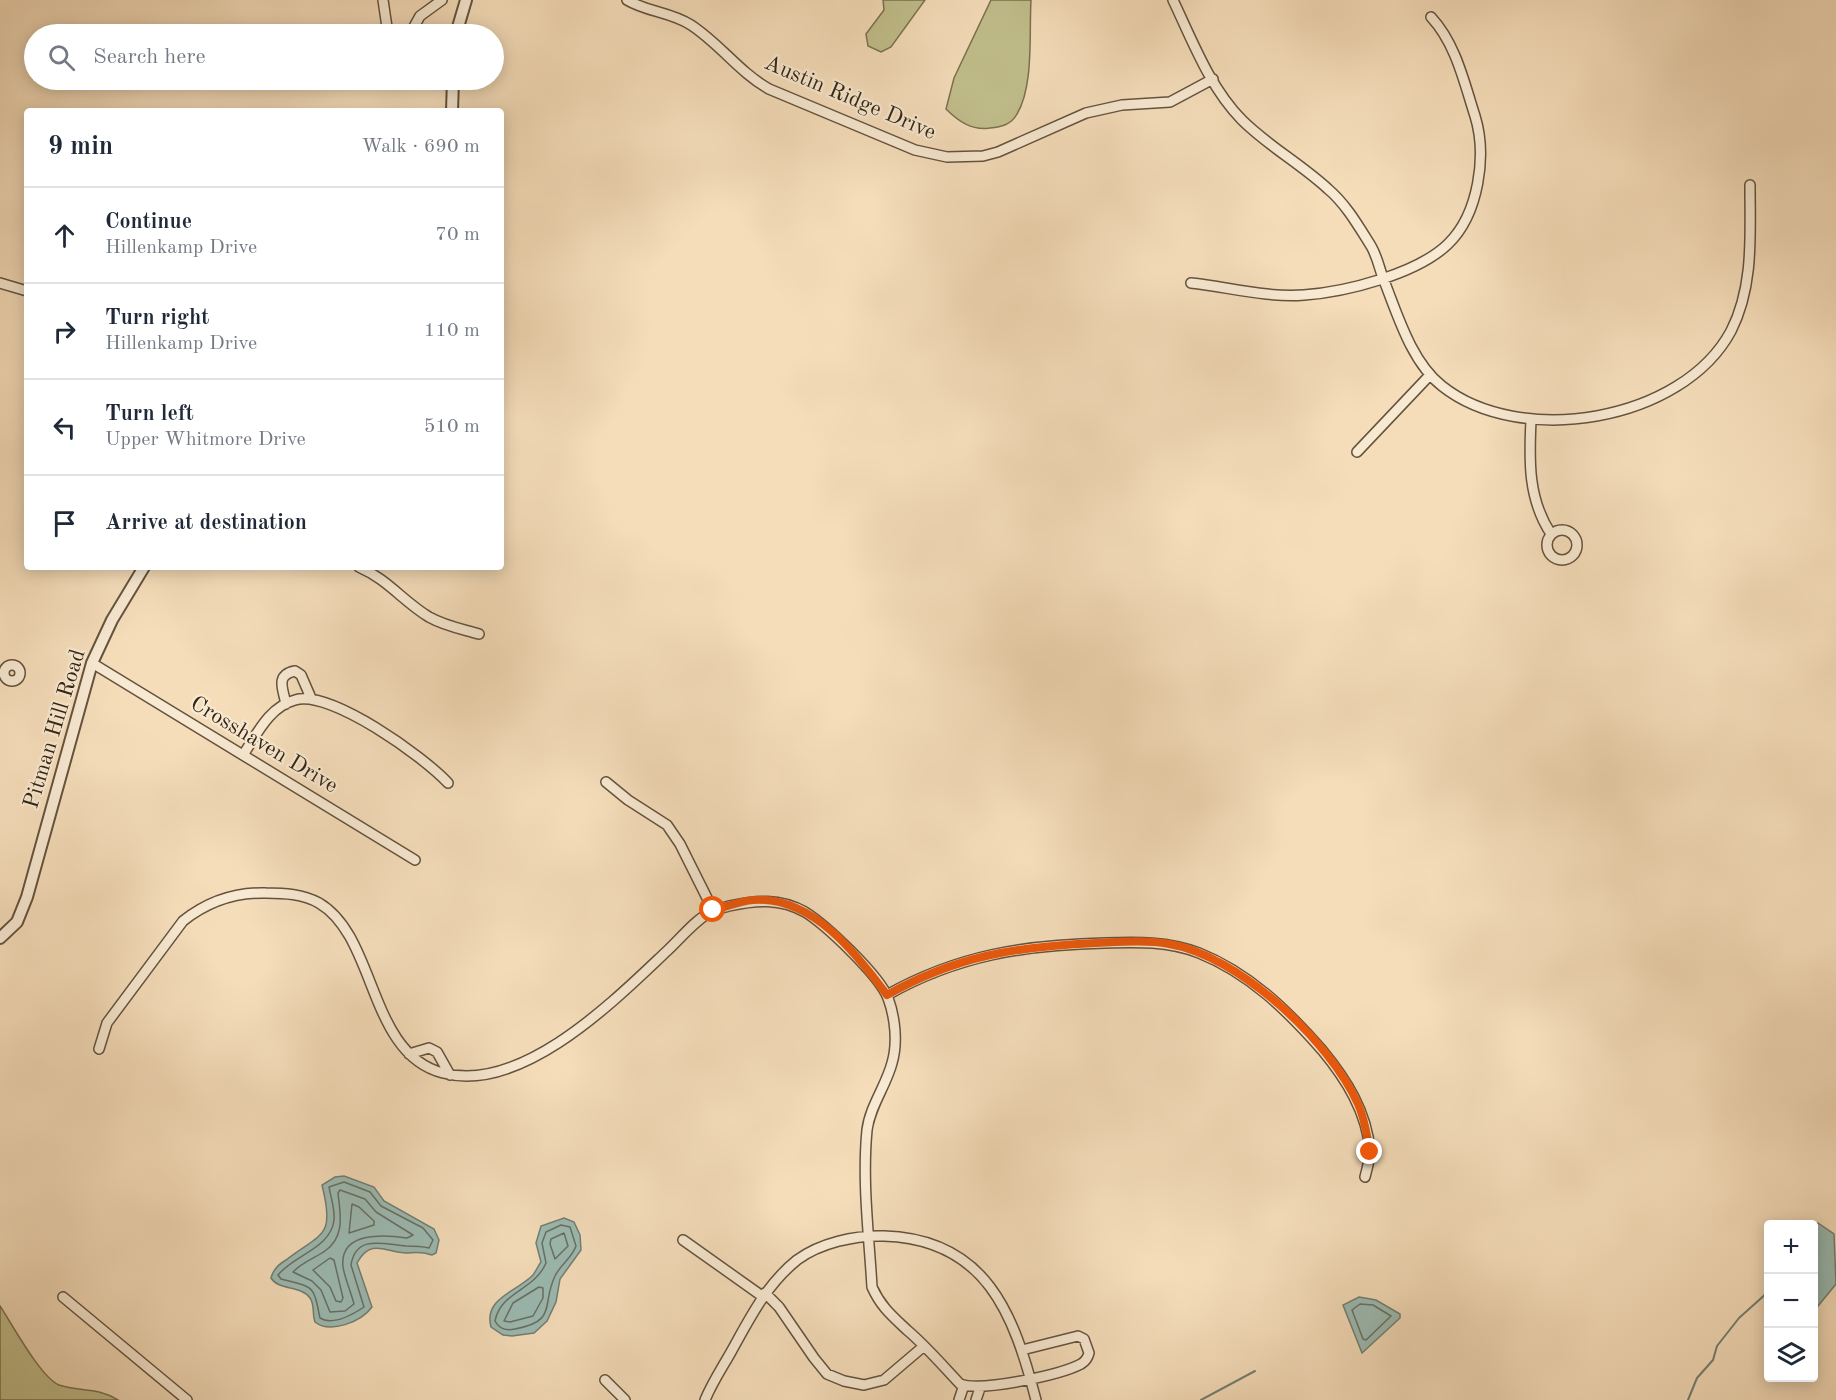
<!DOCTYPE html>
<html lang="en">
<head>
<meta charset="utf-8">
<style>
	:root { --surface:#fff; --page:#f6f6f7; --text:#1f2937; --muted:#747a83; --line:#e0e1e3 }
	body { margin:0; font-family:"Old Standard TT",serif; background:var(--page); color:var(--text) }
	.controls { position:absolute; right:18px; bottom:18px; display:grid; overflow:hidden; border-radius:6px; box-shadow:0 3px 15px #0003 }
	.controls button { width:54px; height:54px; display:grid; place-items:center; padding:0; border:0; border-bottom:2px solid var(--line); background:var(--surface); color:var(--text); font:30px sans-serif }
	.stop { position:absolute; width:18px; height:18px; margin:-14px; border:4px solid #ea580c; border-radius:50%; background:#fff }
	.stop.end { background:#ea580c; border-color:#fff; box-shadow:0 2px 6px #0008 }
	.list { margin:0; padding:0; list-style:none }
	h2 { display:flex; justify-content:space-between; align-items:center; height:78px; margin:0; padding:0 24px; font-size:26px }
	h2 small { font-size:20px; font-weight:400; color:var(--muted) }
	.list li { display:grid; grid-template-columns:39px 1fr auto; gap:18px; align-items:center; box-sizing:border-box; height:96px; padding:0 24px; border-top:2px solid var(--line) }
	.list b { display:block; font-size:22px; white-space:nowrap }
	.list p { margin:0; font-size:20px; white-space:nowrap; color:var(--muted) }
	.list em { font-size:20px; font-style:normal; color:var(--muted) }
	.icon { flex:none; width:33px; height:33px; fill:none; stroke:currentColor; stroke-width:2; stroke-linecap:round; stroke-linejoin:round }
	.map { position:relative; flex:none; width:1836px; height:1400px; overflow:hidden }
	.search { position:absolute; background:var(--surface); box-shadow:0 3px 15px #0003; left:24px; top:24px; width:480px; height:66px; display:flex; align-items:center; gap:15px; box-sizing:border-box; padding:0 21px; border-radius:33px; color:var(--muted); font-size:22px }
	.panel { position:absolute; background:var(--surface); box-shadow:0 3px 15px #0003; left:24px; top:108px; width:480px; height:462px; border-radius:6px }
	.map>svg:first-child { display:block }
</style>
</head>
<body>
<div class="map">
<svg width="1836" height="1400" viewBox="0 0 1836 1400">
	<rect width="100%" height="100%" fill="#f5ddba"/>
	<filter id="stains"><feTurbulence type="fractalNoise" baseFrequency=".00333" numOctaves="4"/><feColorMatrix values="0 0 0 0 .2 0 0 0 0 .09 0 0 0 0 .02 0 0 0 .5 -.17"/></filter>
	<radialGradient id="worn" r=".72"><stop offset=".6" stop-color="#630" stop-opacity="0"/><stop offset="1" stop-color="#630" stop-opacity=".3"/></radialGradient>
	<path fill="#c1bf8c" stroke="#7a7250" stroke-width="1.5" d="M883 0H925L891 47 881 52 868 46 866 34 884 10Z
		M991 0H1031C1029 33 1034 86 1017 114 1011 125 1001 127 990 128 972 131 958 121 946 109L954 78Z
		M0 1306C12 1324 41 1378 59 1385 80 1392 97 1387 118 1400H0Z"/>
	<path fill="#9cbbb3" stroke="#727f73" stroke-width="1.5" d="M344 1176 374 1187 384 1201 434 1229 439 1240 436 1253 432 1255C423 1252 417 1252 408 1253 387 1254 372 1236 357 1263L372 1307C361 1322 330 1334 315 1322 312 1314 315 1305 310 1298 301 1285 279 1291 271 1278 273 1270 279 1264 286 1260 323 1232 335 1237 322 1185L335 1177Z
		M564 1218 574 1222 580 1235 581 1250 560 1279 556 1302 547 1321 534 1333 512 1336 503 1335 491 1327C483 1298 518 1291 533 1275 536 1271 538 1266 541 1262L536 1243 541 1226Z
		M1818 1223 1834 1234 1836 1284 1814 1311V1224H1808Z
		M1359 1297 1376 1300 1400 1314V1318L1362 1353 1343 1305Z"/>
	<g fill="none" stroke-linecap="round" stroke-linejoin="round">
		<path stroke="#687064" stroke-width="1.5" d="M344 1182 370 1192 381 1206 423 1228 433 1240 429 1248C421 1246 414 1246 406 1246 386 1245 356 1233 351 1265L364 1307C352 1315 333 1326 320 1318 313 1284 315 1288 281 1279L278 1275C294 1255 331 1248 334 1220 335 1209 331 1198 329 1187Z
			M340 1190 365 1199 376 1212 413 1235 407 1238C387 1235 339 1230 343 1267 345 1279 351 1292 354 1304L345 1311 330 1312 321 1290 312 1281 293 1272C302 1262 315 1258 325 1251 346 1236 340 1213 338 1193Z
			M352 1204 359 1207 374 1221V1225L349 1233Z
			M561 1225 570 1227 576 1246C572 1258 560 1265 555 1276 541 1305 558 1321 515 1329 506 1331 499 1329 495 1321 501 1291 534 1291 546 1263L542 1243 546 1232Z
			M564 1233 568 1246 555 1259 550 1244 551 1239Z
			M330 1258 334 1260 343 1298 341 1302 336 1301 330 1287 313 1270Z
			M539 1287 543 1288V1298L533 1316 510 1322 504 1321 513 1303Z
			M1360 1304 1373 1305 1391 1316 1366 1340 1363 1339 1352 1310Z"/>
		<path stroke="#727f73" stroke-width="2" d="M1201 1400 1255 1371
			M1688 1400 1697 1378 1713 1360 1717 1346 1739 1318 1768 1292"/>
		<defs>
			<path id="minor" d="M383 0 388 34
				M627 0C647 12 671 12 691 25 720 44 739 72 769 89L915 150 947 157 983 156 998 152 1086 113 1122 105 1170 102 1213 79
				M1173 0C1192 40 1210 88 1242 120 1268 146 1301 164 1328 189 1346 204 1359 227 1371 246 1377 256 1379 267 1383 278 1397 313 1411 362 1442 386 1520 448 1682 422 1731 331 1754 286 1750 235 1750 185
				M410 34 420 16 442 0
				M0 283 27 291
				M1191 283C1228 287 1268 298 1304 295 1346 292 1417 274 1448 244 1479 214 1487 155 1475 116 1464 82 1456 44 1431 17
				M1531 420C1529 461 1528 499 1551 534
				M1357 452 1429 376
				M1547 545a15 15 0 1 1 30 0a15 15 0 1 1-30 0Z
				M359 567C387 579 404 602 429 617 445 626 462 629 479 634
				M92 663 415 860
				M4 673a8 8 0 1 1 16 0a8 8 0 1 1-16 0Z
				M286 704C283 689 275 675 295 671L301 675 311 698
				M243 755C257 734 269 707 295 700 330 689 424 757 448 783
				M606 782 628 800 667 825 680 844 713 910
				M887 995C958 955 1024 945 1105 943 1137 942 1168 941 1199 953 1249 973 1287 1010 1322 1050 1346 1079 1367 1112 1370 1151 1370 1159 1367 1169 1365 1177
				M99 1049 107 1023 183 921C207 902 235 892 266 893 284 893 303 894 319 903 377 937 368 1054 443 1073 522 1094 615 1000 667 951 681 938 695 920 712 911 716 908 724 908 729 906 756 900 780 898 805 912 826 925 879 975 888 998 895 1017 898 1043 892 1063 886 1086 870 1106 867 1130 862 1182 869 1235 872 1287 881 1307 892 1316 907 1330 926 1346 943 1366 960 1384 981 1392 1060 1375 1081 1364 1086 1361 1088 1357 1089 1353L1084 1339 1078 1336 1022 1350
				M409 1054 429 1048 437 1052 450 1075
				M683 1240 762 1296
				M765 1293 779 1307 814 1358 827 1374 844 1381 864 1385 884 1380 924 1346
				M63 1297 187 1400
				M605 1380 625 1400
				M705 1400C712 1383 722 1368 731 1352 750 1318 766 1285 797 1260 820 1243 855 1235 884 1236 986 1239 1014 1314 1036 1400
				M959 1400 964 1385
				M976 1400 980 1388"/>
			<path id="tertiary" d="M456 34 466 0
				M452 111 453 80
				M0 938 17 922 27 897 92 663 112 620 144 567"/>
		</defs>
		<use href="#minor" stroke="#64533e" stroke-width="12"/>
		<use href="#tertiary" stroke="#64533e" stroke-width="14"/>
		<use href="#minor" stroke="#f8e9d2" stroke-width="9"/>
		<use href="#tertiary" stroke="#f8e9d2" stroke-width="10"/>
	</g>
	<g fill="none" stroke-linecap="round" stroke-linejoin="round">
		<path stroke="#ea580c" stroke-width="8" d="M713 910C726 907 740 901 753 900 812 896 856 953 887 995 958 955 1016 947 1096 943 1120 942 1146 940 1169 944 1238 955 1330 1041 1358 1104 1365 1119 1367 1136 1370 1152"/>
	</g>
	<g text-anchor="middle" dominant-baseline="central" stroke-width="4.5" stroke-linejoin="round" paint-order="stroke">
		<g font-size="22" fill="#332514" stroke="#f8e9d2">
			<text transform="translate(850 98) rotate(23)">Austin Ridge Drive</text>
			<text transform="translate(55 729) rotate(-73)">Pitman Hill Road</text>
			<text transform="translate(264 745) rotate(31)">Crosshaven Drive</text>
		</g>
	</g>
	<rect width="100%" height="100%" filter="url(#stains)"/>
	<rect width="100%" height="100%" fill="url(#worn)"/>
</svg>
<div class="controls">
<button>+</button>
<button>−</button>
<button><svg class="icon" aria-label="layers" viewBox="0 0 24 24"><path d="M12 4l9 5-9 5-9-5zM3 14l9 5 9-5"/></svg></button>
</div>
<div class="stop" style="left:713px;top:910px"></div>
<div class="stop end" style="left:1370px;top:1152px"></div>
<div class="search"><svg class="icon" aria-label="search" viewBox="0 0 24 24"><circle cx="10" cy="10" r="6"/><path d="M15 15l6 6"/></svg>Search here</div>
<section class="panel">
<h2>9 min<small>Walk · 690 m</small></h2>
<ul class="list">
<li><svg class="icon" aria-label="ahead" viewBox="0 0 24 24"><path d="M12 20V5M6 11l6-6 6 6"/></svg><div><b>Continue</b><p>Hillenkamp Drive</p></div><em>70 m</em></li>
<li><svg class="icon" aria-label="right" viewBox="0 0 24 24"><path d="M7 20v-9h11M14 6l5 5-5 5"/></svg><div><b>Turn right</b><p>Hillenkamp Drive</p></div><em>110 m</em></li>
<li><svg class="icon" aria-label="left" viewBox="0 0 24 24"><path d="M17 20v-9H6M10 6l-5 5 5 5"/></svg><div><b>Turn left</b><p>Upper Whitmore Drive</p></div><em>510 m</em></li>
<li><svg class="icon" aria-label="arrive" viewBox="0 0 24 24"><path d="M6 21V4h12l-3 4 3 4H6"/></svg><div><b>Arrive at destination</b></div></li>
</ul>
</section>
</div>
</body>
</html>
